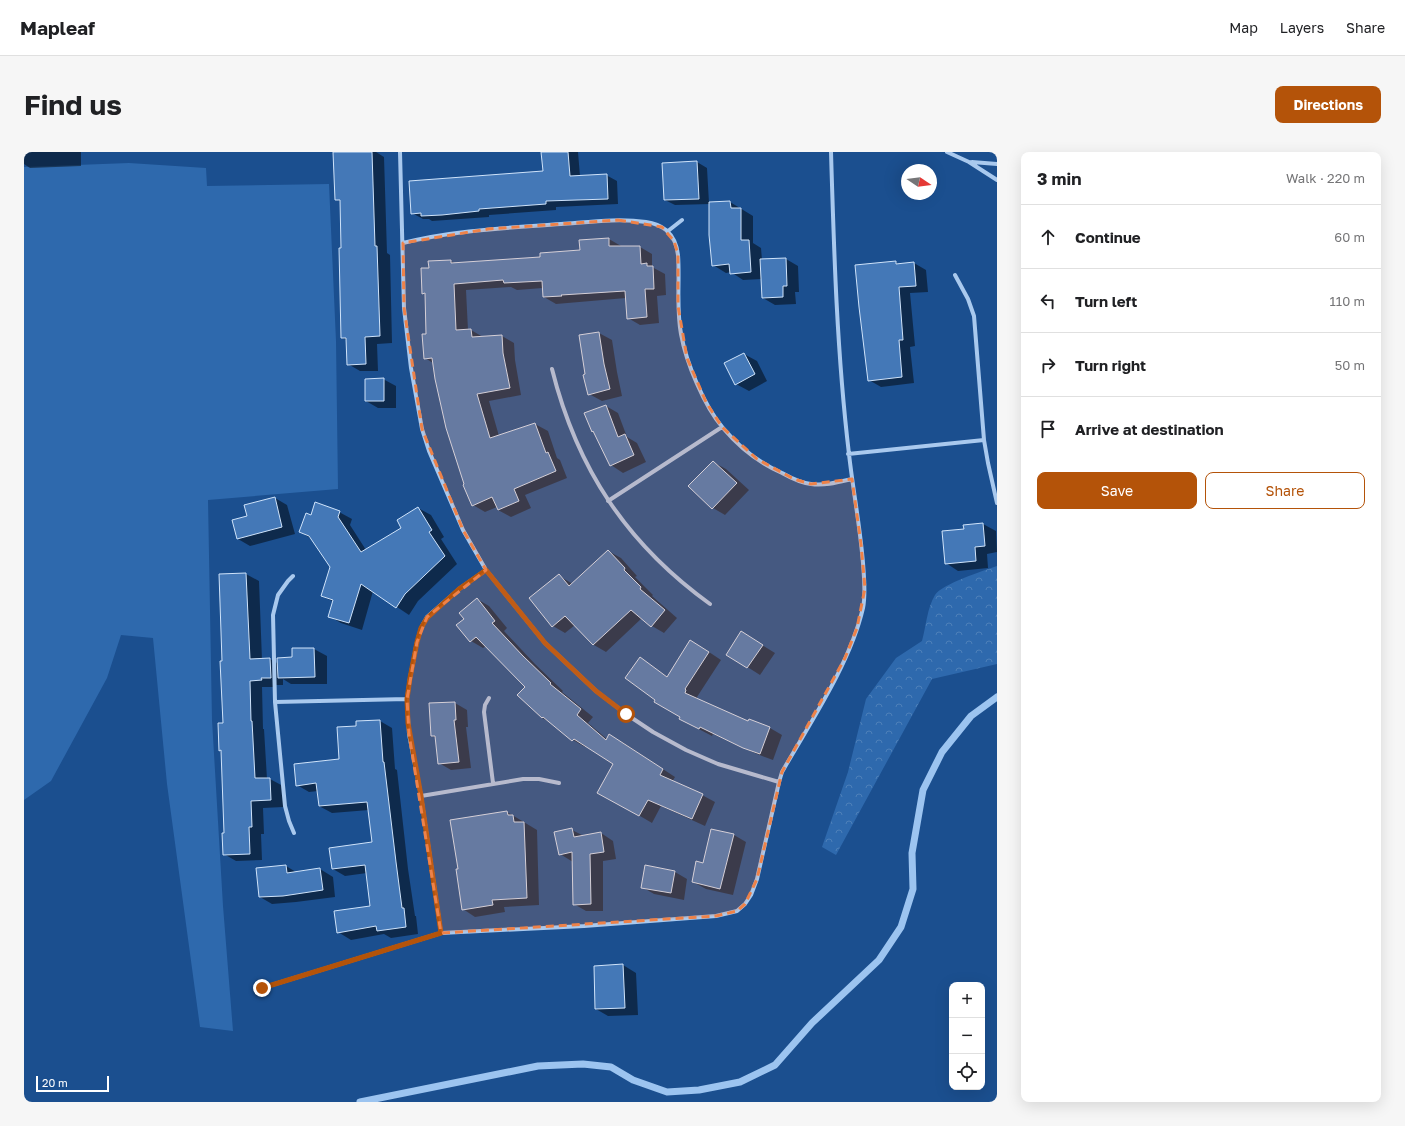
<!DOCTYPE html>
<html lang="en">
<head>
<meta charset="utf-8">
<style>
	:root { --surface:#fff; --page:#f6f6f6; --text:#202124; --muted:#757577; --line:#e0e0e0; --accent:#b45309 }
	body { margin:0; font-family:"Golos Text",sans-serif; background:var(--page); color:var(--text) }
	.controls { position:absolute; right:12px; bottom:12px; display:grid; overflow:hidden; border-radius:8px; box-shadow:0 4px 16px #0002 }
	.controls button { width:36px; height:36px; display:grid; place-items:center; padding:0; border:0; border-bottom:1px solid var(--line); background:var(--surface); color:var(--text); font:20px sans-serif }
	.compass { position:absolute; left:877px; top:12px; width:36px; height:36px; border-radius:50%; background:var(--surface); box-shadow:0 4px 16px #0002; rotate:103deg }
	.scale { position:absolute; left:12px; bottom:10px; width:73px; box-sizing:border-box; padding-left:4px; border:2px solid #fff; border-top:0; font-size:11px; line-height:14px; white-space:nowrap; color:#fff; -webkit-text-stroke:3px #1b4f8f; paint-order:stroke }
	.stop { position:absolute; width:12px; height:12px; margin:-9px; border:3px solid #b45309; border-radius:50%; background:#fff }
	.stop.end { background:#b45309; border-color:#fff; box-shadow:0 1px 4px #0008 }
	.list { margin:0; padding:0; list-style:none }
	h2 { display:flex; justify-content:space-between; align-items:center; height:52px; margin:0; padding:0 16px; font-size:17px }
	h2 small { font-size:13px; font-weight:400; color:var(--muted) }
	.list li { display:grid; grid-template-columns:26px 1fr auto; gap:12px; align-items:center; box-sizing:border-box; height:64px; padding:0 16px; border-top:1px solid var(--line) }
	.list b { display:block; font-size:15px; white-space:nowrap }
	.list em { font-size:13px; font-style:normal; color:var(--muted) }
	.actions { display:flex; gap:8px; padding:12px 16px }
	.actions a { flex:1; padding:9px 0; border:1px solid var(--accent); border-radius:8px; text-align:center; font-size:14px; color:var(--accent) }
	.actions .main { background:var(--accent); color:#fff }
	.icon { flex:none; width:22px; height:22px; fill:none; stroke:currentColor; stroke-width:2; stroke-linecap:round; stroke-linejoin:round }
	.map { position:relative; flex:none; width:973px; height:950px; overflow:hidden; border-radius:8px }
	header { display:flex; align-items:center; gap:24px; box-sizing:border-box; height:56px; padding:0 20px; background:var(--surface); border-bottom:1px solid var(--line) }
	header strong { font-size:19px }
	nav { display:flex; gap:22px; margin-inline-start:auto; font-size:14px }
	.intro { display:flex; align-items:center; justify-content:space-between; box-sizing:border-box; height:96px; padding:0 24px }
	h1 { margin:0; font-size:28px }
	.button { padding:10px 18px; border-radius:8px; background:var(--accent); color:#fff; font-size:14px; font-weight:700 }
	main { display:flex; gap:24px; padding:0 24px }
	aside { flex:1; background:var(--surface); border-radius:8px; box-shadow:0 4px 16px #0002 }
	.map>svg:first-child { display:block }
</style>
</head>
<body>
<header>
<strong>Mapleaf</strong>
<nav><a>Map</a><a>Layers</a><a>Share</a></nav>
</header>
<div class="intro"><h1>Find us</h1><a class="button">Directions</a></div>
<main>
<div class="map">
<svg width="973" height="950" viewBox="0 0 973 950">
	<defs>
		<pattern id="forest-crowns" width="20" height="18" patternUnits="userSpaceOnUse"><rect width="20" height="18" fill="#2e69ad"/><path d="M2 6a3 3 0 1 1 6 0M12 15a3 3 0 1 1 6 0" fill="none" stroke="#4d80b9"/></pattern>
	</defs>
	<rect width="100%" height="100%" fill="#1b4f8f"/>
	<path fill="#2e69ad" d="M105 11 182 16 183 34 305 32 312 189 314 337 184 348 188 568 199 754 209 879 176 875 143 632 129 486 97 483 83 526 27 629 0 648V15Z"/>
	<path fill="url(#forest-crowns)" d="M973 414V512L908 527 812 703 798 695 824 620 842 547 872 506 898 489C902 475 903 456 911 443 918 432 959 419 973 414Z"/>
	<path fill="#0007" d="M0 0H57V14L6 16 0 12Z
		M310 0H352L360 5 363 101 366 103 368 191 353 192 354 219H336L324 212 323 188 318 186 317 50 312 47Z
		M518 0H554L556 24 582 23 593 29 594 52 532 55V58L465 63V65L408 69 405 67H399L388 61 520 20Z
		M673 10 683 16 685 51 706 50 729 64V91L737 96 738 108 762 107 774 114 775 140H771L772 152 751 153 739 146 738 127 719 128 707 120 702 121 689 113 686 52 651 53 641 48Z
		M585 87 597 94V95H616L628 102V115L641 122 642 143 633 144 635 171 616 173 604 166 602 146 532 152 520 145 519 136 493 138 487 135 442 138 444 178H447L459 185 478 184 490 191 491 208 497 243 465 249 475 284 511 272 524 279 533 306 536 308 543 326 501 343 507 356 487 365 474 358 473 355 461 360 449 353 409 211 401 206 404 183 402 142 399 141 406 117 405 110 427 109 432 112 517 106 557 99Z
		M872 110 875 113 890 111 902 118 904 140 886 141 891 194 886 195 890 231 857 235 845 228Z
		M575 181 588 188 593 220 598 244 578 249 565 242Z
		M720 202 733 209 743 229 725 239 712 232Z
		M359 227 372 234V256H354L342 249Z
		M582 254 594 261 603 285 613 291 622 310 599 321 587 313 571 281 568 279Z
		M689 310 702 317 725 338 701 363 689 356 666 334Z
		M251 346 263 353 271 382 226 394 214 387 224 365Z
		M394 356 407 363 420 385 417 387 433 412 394 449 385 463 349 439 338 478 317 471 305 464 310 450 298 444 308 415 288 387 276 380 287 364 315 360 328 367 326 373 342 398 378 376Z
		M959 372 972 379 973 400 963 402 964 416 934 419 922 411 941 378Z
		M584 399 597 406 613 424 611 425 629 443 628 444 653 466 640 481 628 474 618 466 582 500 570 493 551 473 541 481 529 474 535 424 549 432Z
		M222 422 235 429 238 508 246 507 255 512 269 506V497H290L303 504V532H267L259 527V533H250V535H238L239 577H240L243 627H246L259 634V655L239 656 240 682H237L238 708 212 709 200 702 201 682 198 599 196 598 200 572 196 423Z
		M453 447 465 454 483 476 480 479 511 512 539 539 538 540 569 565 564 571 583 587 598 590 651 625 648 630 678 643 691 650 681 674 637 654 628 671 575 640 590 612 562 594 561 595 549 588 528 571 518 566 495 543 502 535 462 494 459 496 447 489 441 467Z
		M730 488 751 501 736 523 703 502Z
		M679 496 697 508 673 545 674 548 725 571 726 568 746 576 758 583 749 608 733 602 689 582 688 584 669 574 658 565 616 507 644 525Z
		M431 551 443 558 444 575H442L447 616 427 618 415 611 412 586 408 584Z
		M356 569 368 576 371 617 373 618 384 717 391 764H392L394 782 367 786 360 782 327 788 314 780 347 755 343 721 321 724 309 717 350 691 345 658 308 661 295 654 294 639 285 640 273 633 316 608 333 575Z
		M483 660 513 678 515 753 480 755 481 760 451 765 439 757 435 718Z
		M548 678 560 684 577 681 589 689 592 707 579 709V759H562L550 752 549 710 536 702Z
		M710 683 722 690 709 743 682 737 669 730 680 712Z
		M262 714 272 720 296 717 309 725 311 745 272 750 248 752 236 745Z
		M651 720 663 727 660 748 630 742 618 735Z
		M599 813 612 821 614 863 584 864 572 857 571 815Z"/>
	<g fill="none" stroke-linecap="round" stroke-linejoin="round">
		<path stroke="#9cc4f0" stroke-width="7" d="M336 950 514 914 559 912 587 915 609 928 643 940 675 938 716 930 751 913 788 871 855 808 877 775 889 737 888 701 899 638 918 600 947 564 973 545"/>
	</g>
	<path fill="#4478b7" stroke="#cfe3fa" d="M309 0H348L351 94H353L356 184 341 185 342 212 323 213 322 186H317L315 96H317L316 48H311Z
		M517 0H544L546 24 583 22 584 47 522 49V52L455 57V59L418 63 397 64V61L387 62 385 29 519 19Z
		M673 9 675 47 640 48 638 11Z
		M706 49 707 56H717V88H725L727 120 706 122 705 112 688 114 685 83V50Z
		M585 86V94H616L617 112 623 111V114H629L630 137H621L623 165 603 167 601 139 537 143 538 144 519 145 518 129 480 131 479 128 430 132 432 178 447 177 448 185 478 183 479 201 486 236 453 242 466 286 511 271 522 301 524 300 532 319 490 337 495 349 474 358 468 345 448 354 439 333 440 332 422 276 411 227 408 206 400 207 398 182H402L401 141 398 142 397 116H405L404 109 427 108V111L516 105V101L556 98 555 88Z
		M762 106 763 134H759V145L738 146 736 107Z
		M872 109V112L890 110 892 134 875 135 879 188H875L878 225 844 229 835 155 831 113Z
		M575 180 580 212 586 237 564 243 559 223 561 222 555 183Z
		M720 201 731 222 711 233 700 211Z
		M360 226V249H341V227Z
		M582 253 594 285 601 282 610 303 586 314 569 279 568 280 560 261Z
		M689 309 713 331 688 357 664 334Z
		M251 345 258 375 213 387 208 368 223 364 220 353Z
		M291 350 316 359 314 365 337 400 377 376 373 368 394 355 408 378 405 380 421 404 381 442 372 456 337 432 325 471 304 465 309 448 297 444 306 415 285 384 275 380 282 361 287 363Z
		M959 371 961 394 951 395 952 409 921 412 918 379 940 377 939 373Z
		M584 398 601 416 600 418 617 435 616 437 641 458 627 475 607 458 569 493 541 464 528 475 505 446 535 422 545 434Z
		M222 421 226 507 246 506 247 526H237L238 528 226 529 227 569H228L231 626H246L247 648 227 649 228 675H225L226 702 199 703 198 681H200L197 598 195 599 194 571H199L196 509H198L195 422Z
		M453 446 471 469 468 471 499 504 527 531 526 532 557 557 553 563 582 588 585 582 639 617 636 623 679 642 668 667 624 648 615 664 573 641 589 612 550 587 548 589 519 565 518 566 493 543 501 535 452 485 446 490 432 473 440 467 435 461Z
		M717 479 739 493 723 516 702 503Z
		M666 488 685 500 661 537 662 538 661 541 724 569 725 567 746 575 736 602 719 596 676 575 675 577 655 567 656 565 630 550 631 548 601 526 616 505 643 525Z
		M268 496H290L291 525 254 526 253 506 268 505Z
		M431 550 432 568H430L435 610 414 612 411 584H407L405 551Z
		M356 568 359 610H360L372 710 378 756H380L382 775 353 779 352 774 313 781 310 759 346 754 341 713 308 717 305 696 348 690 343 650 295 654 292 631 272 634 270 612 315 607 313 575 332 574V569Z
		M483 659 484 663H489L490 670H500L503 746 468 748 469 753 438 758 432 717H434L426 668Z
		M548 676 550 685 577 680 580 700 566 702 567 752 549 753 548 700 535 703 530 680Z
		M687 677 710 682 696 737 668 730 672 709 679 711Z
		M262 713 263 721 296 716 299 738 259 744 235 745 232 716Z
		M621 713 651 719 647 741 617 736Z
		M599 812 601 856 571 857 570 814Z"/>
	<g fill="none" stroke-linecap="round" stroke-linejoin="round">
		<path stroke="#a9c9ee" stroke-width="4" d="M376 0 380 156 387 216 398 277 405 299 439 378 462 418 521 491 572 539 602 562 629 580 662 598 694 612 755 630
			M923 0 945 10 973 28
			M948 10 973 12
			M644 79 658 68
			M379 91C430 78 484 76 537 72 565 70 594 66 622 70 629 71 637 74 642 78 649 84 653 94 654 103 656 129 652 156 657 182 662 210 680 254 699 276 715 295 735 311 758 321 767 326 777 331 787 332 801 334 815 330 828 327
			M528 217C553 317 603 392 686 452
			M960 288 964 311 973 351
			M824 302 960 288 950 164 944 147 931 123
			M584 349 698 275
			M269 424 264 429 254 443 249 463 251 550 261 654 265 669 270 681
			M465 546 461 553 460 560 469 631
			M251 550 383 547
			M397 644 499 627H515L535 631
			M417 781 397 644 385 582 383 547 386 526 393 490 397 476 403 465 435 437 462 418
			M238 836 417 781 560 774 692 764 713 759 721 752 727 743 733 727 755 630 758 620C787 569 826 512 839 456 842 441 840 426 839 411 836 374 829 338 825 302 813 202 810 101 807 0"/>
	</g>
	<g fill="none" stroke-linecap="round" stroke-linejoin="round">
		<path stroke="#b45309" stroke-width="5" d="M238 836 417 781 397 644 384 571 383 547 386 526 393 490 397 476 403 466 435 437 462 418 521 491 572 539 602 562"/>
	</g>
	<path fill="#ee8249" fill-opacity="0.2" stroke="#ee8249" stroke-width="3" stroke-dasharray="8 5" stroke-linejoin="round" d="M594 68 638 75 650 89 654 102V154L663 206 682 250 698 275 733 307 770 327 787 332 828 327 837 392 841 436 833 476 821 506 758 620 733 727 721 752 713 759 692 764 417 781 385 582 383 547 393 490 403 465 462 418 439 378 398 277 380 156 379 91 464 77Z"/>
</svg>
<div class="controls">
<button>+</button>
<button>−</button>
<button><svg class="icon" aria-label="locate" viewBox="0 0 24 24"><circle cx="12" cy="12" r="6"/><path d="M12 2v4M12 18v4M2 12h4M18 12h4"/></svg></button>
</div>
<svg class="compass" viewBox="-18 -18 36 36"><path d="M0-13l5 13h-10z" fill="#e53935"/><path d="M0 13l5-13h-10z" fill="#757577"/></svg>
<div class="scale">20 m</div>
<div class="stop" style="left:602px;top:562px"></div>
<div class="stop end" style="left:238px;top:836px"></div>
</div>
<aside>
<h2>3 min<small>Walk · 220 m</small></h2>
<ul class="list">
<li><svg class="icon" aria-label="ahead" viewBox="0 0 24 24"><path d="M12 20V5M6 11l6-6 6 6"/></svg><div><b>Continue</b></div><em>60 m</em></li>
<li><svg class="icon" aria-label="left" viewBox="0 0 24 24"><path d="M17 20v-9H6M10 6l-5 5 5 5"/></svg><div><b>Turn left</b></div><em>110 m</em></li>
<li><svg class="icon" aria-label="right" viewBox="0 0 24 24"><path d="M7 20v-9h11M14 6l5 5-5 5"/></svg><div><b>Turn right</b></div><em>50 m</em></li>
<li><svg class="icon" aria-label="arrive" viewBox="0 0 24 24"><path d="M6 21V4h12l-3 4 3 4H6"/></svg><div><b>Arrive at destination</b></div></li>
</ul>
<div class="actions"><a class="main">Save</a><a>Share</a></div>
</aside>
</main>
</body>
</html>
